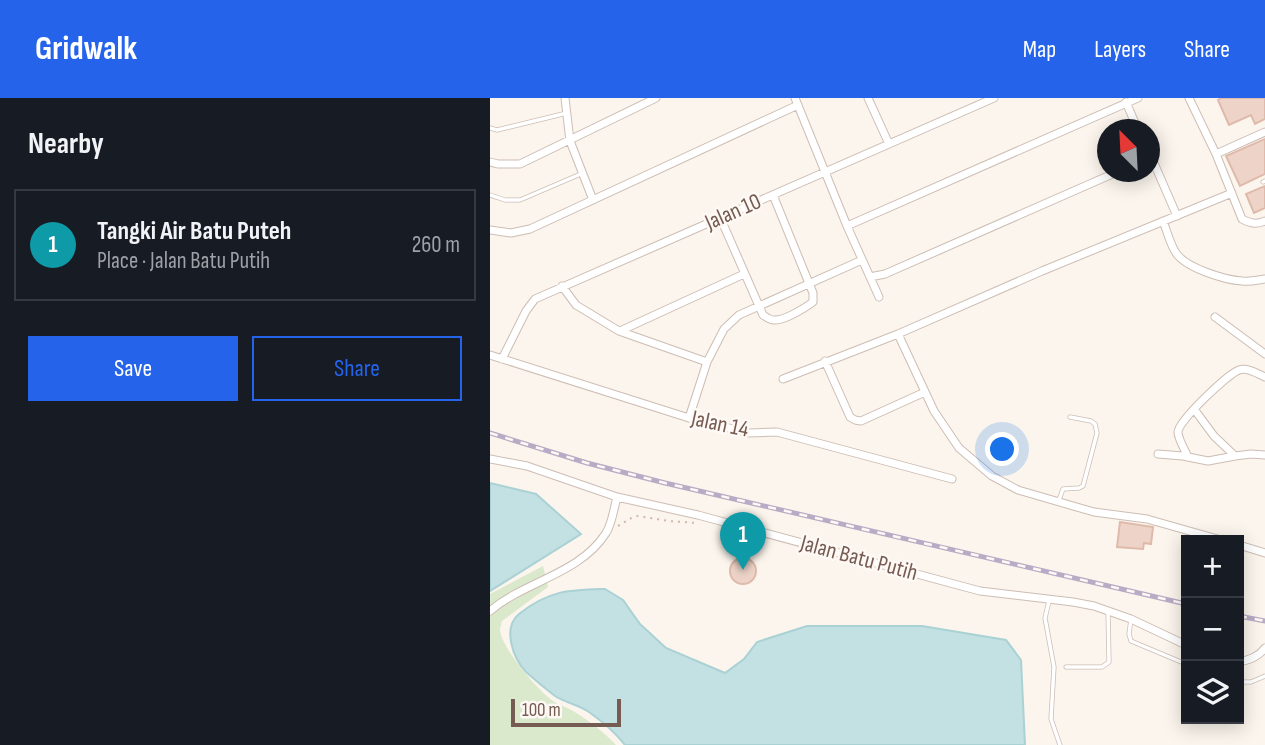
<!DOCTYPE html>
<html lang="en">
<head>
<meta charset="utf-8">
<style>
	:root { --surface:#171b24; --page:#20242c; --text:#f1f3f6; --muted:#9ea1a6; --line:#363941; --accent:#2563eb }
	body { margin:0; font-family:"Sofia Sans Condensed",sans-serif; background:var(--page); color:var(--text) }
	.controls { position:absolute; right:21px; bottom:21px; display:grid; overflow:hidden; border-radius:0px; box-shadow:0 4px 18px #0003 }
	.controls button { width:63px; height:63px; display:grid; place-items:center; padding:0; border:0; border-bottom:2px solid var(--line); background:var(--surface); color:var(--text); font:35px sans-serif }
	.compass { position:absolute; left:607px; top:21px; width:63px; height:63px; border-radius:50%; background:var(--surface); box-shadow:0 4px 18px #0003; rotate:336deg }
	.scale { position:absolute; left:21px; bottom:18px; width:110px; box-sizing:border-box; padding-left:7px; border:4px solid #755b52; border-top:0; font-size:19px; line-height:24px; white-space:nowrap; color:#755b52; -webkit-text-stroke:5px #fef9f4; paint-order:stroke }
	.you { position:absolute; left:513px; top:352px; width:24px; height:24px; margin:-18px; border:5px solid #fff; border-radius:50%; background:#1a73e8; box-shadow:0 0 0 10px #1a73e833 }
	.badge { display:grid; place-items:center; width:46px; height:46px; border-radius:50%; background:var(--accent); color:#fff; font-size:23px; font-weight:700 }
	.pin { position:absolute; translate:-50% -58px; filter:drop-shadow(0 2px 4px #0008) }
	.pin::after { content:''; position:absolute; top:37px; width:24px; height:21px; background:inherit; clip-path:polygon(0 0,100% 0,50% 100%) }
	.list { margin:0; padding:0; list-style:none }
	h2 { display:flex; justify-content:space-between; align-items:center; height:91px; margin:0; padding:0 28px; font-size:30px }
	h2 small { font-size:23px; font-weight:400; color:var(--muted) }
	.list li { display:grid; grid-template-columns:46px 1fr auto; gap:21px; align-items:center; box-sizing:border-box; height:112px; margin:0 14px 14px; padding:0 14px; border:2px solid var(--line); border-radius:0px }
	.list b { display:block; font-size:26px; white-space:nowrap }
	.list p { margin:0; font-size:23px; white-space:nowrap; color:var(--muted) }
	.list em { font-size:23px; font-style:normal; color:var(--muted) }
	.actions { display:flex; gap:14px; padding:21px 28px }
	.actions a { flex:1; padding:16px 0; border:2px solid var(--accent); border-radius:0px; text-align:center; font-size:24px; color:var(--accent) }
	.actions .main { background:var(--accent); color:#fff }
	.icon { flex:none; width:38px; height:38px; fill:none; stroke:currentColor; stroke-width:2; stroke-linecap:round; stroke-linejoin:round }
	.map { position:relative; flex:none; width:775px; height:647px; overflow:hidden }
	header { display:flex; align-items:center; gap:42px; box-sizing:border-box; height:98px; padding:0 35px; background:var(--accent); color:#fff }
	header strong { font-size:33px }
	nav { display:flex; gap:38px; margin-inline-start:auto; font-size:24px }
	main { display:flex }
	aside { flex:1; background:var(--surface) }
	.map>svg:first-child { display:block }
</style>
</head>
<body>
<header>
<strong>Gridwalk</strong>
<nav><a>Map</a><a>Layers</a><a>Share</a></nav>
</header>
<main>
<aside>
<h2>Nearby<small></small></h2>
<ul class="list">
<li><span class="badge" style="background:#0f9aa8">1</span><div><b>Tangki Air Batu Puteh</b><p>Place · Jalan Batu Putih</p></div><em>260 m</em></li>
</ul>
<div class="actions"><a class="main">Save</a><a>Share</a></div>
</aside>
<div class="map">
<svg width="775" height="647" viewBox="0 0 775 647">
	<rect width="100%" height="100%" fill="#fbf5ed"/>
	<path fill="#dae8cc" d="M53 468 58 489 12 523C11 527 10 529 10 533 14 553 47 591 63 603 69 607 76 609 83 613 98 622 114 634 126 647H0V496Z"/>
	<path fill="#c3e1e3" stroke="#aad1d4" stroke-width="2" d="M0 385 46 396 91 436 0 493Z
		M115 491 133 502 150 526 176 550 235 575 254 561 267 544 317 528H432L516 542 531 562 535 647H135C125 634 113 624 99 614 89 607 76 605 65 598 56 591 45 582 36 574 23 560 12 530 29 516 59 492 79 492 115 491Z"/>
	<path fill="#eed4c8" stroke="#dfbaaa" stroke-width="2" d="M731 0H775V21L765 26 761 17 739 27 728 2Z
		M775 41V76L750 88 736 58Z
		M775 88V110L764 115 756 96Z
		M630 424 663 429 661 446 654 445 653 451 627 449Z
		M240 473a13 13 0 1 1 26 0a13 13 0 1 1-26 0Z"/>
	<g fill="none" stroke-linecap="round" stroke-linejoin="round">
		<defs>
			<path id="service" d="M0 30 7 32 77 15
				M773 84 775 83
				M0 97 15 102H30L93 75
				M569 402 573 391 589 390 593 388 607 335 605 326 601 323 580 319
				M559 503 555 520 564 569 561 621 570 647
				M641 521 639 536 641 543 696 566
				M576 569H612L619 564 618 513
				M749 584H761L775 578"/>
			<path id="minor" d="M75 0 80 43 103 102
				M305 0 357 128 389 199
				M378 0 399 46
				M699 0 726 56 752 121C760 125 766 127 775 123
				M636 4 648 32
				M660 56 687 118
				M726 56 775 34
				M0 64 8 66H30L166 0
				M230 119 273 217C276 219 280 222 284 222 294 223 315 210 323 204V195L283 97
				M673 123C677 133 680 146 686 155 696 170 735 182 752 183 760 184 768 182 775 181
				M357 128 648 0
				M0 132 21 135 40 131 308 7
				M380 179 395 176 627 74
				M72 188 86 207 129 233 217 264
				M725 219 775 256
				M130 233 254 176
				M408 236 444 313 469 350 502 378 528 392 604 414 657 421 731 442
				M0 257 199 320 259 335 287 334 462 381
				M12 261 36 213 45 201 504 0
				M335 263 360 319 365 322 371 323 435 294
				M293 281 408 236 552 173 742 95
				M704 311 724 338 745 358
				M199 320 217 264 234 231 249 217 372 162
				M668 356 693 358 718 363 745 358 761 356 775 357
				M698 359C695 352 688 341 688 334 688 323 738 276 749 272 757 269 768 276 775 279
				M0 361 37 368 127 399 208 417 490 493 583 504 604 508 641 521 696 547
				M749 447 775 455
				M0 513C35 483 90 476 116 435 122 426 124 410 127 399
				M749 563C759 563 769 558 775 550"/>
		</defs>
		<use href="#service" stroke="#cdbdb4" stroke-width="5"/>
		<use href="#minor" stroke="#cdbdb4" stroke-width="9"/>
		<path stroke="#d3b7aa" stroke-width="2" stroke-dasharray="2 5" stroke-linecap="butt" d="M128 428 143 419 148 418 179 423 207 425"/>
		<use href="#service" stroke="#fff" stroke-width="3.5"/>
		<use href="#minor" stroke="#fff" stroke-width="7"/>
		<defs>
			<path id="rail" d="M0 335 97 365 175 385 696 506
				M749 518 775 523"/>
		</defs>
		<use href="#rail" stroke="#b7abc5" stroke-width="5"/>
		<use href="#rail" stroke="#fef9f4" stroke-width="2.5" stroke-dasharray="8" stroke-linecap="butt"/>
	</g>
	<g text-anchor="middle" dominant-baseline="central" stroke-width="5" stroke-linejoin="round" paint-order="stroke">
		<g font-size="23" fill="#755b52" stroke="#fef9f4">
			<text transform="translate(243 114) rotate(-24)">Jalan 10</text>
			<text transform="translate(230 326) rotate(12)">Jalan 14</text>
			<text transform="translate(369 460) rotate(15)">Jalan Batu Putih</text>
		</g>
	</g>
</svg>
<div class="controls">
<button>+</button>
<button>−</button>
<button><svg class="icon" aria-label="layers" viewBox="0 0 24 24"><path d="M12 4l9 5-9 5-9-5zM3 14l9 5 9-5"/></svg></button>
</div>
<svg class="compass" viewBox="-18 -18 36 36"><path d="M0-13l5 13h-10z" fill="#e53935"/><path d="M0 13l5-13h-10z" fill="#9ea1a6"/></svg>
<div class="scale">100 m</div>
<div class="you"></div>
<div class="pin badge" style="left:253px;top:472px;background:#0f9aa8">1</div>
</div>
</main>
</body>
</html>
